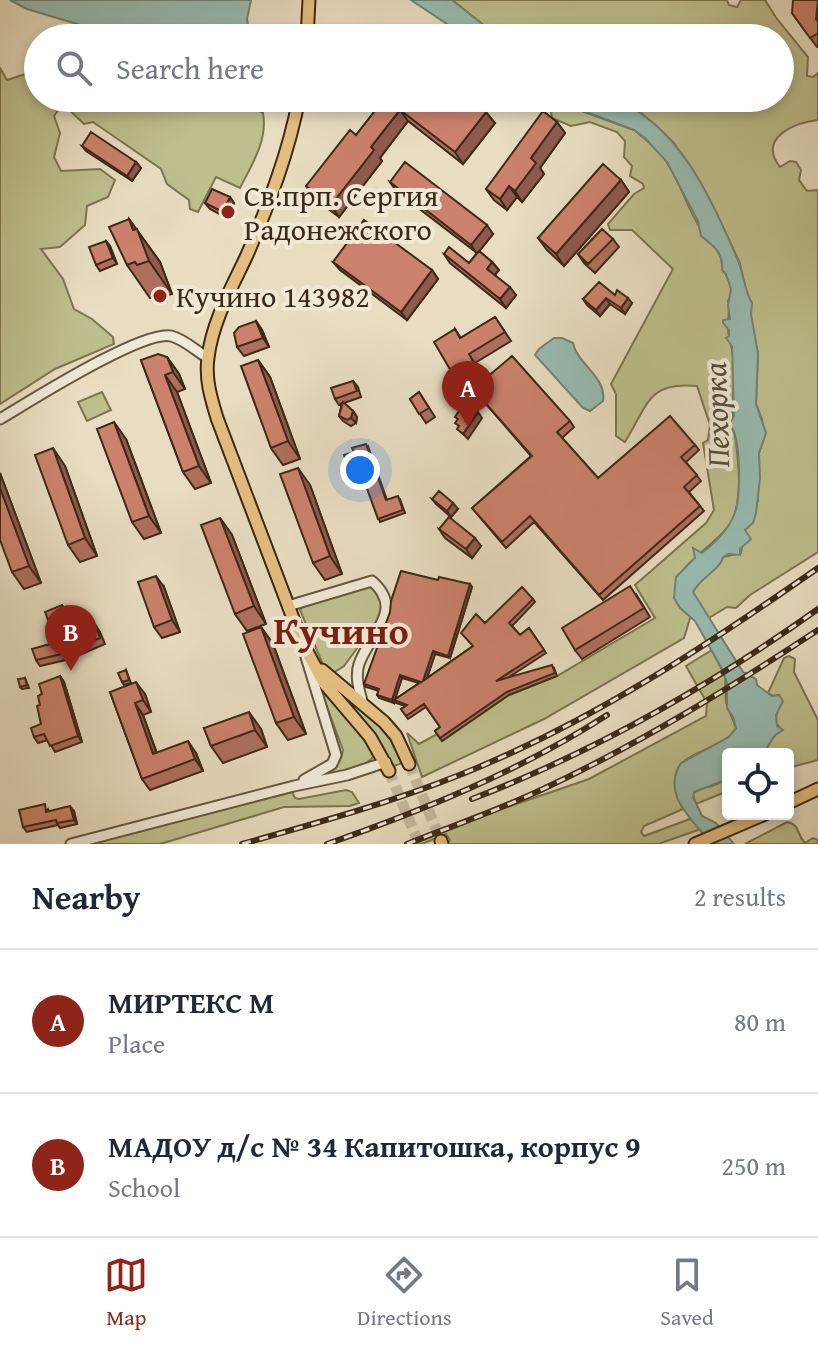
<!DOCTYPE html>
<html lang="en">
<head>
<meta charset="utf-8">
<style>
	:root { --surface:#fff; --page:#f2f2f3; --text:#1f2937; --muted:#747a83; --line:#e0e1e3; --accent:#8f2418 }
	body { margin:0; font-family:"Gentium Book Plus",serif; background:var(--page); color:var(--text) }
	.controls { position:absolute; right:24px; bottom:24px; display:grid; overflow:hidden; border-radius:8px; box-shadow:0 4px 12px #0003 }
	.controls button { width:72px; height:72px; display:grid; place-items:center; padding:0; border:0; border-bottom:2px solid var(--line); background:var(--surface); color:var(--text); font:40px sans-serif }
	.you { position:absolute; left:360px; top:470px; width:28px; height:28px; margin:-20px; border:6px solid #fff; border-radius:50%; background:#1a73e8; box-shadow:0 0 0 12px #1a73e833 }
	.badge { display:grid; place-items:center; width:52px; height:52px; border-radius:50%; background:var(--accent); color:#fff; font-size:26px; font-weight:700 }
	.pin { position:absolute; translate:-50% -66px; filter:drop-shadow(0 2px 4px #0008) }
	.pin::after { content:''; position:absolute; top:42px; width:28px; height:24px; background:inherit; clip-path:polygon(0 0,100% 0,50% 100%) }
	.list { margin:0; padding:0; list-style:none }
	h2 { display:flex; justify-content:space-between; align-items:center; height:104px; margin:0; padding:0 32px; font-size:34px }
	h2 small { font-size:26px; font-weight:400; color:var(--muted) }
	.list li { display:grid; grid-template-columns:52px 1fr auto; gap:24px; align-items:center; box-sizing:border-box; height:144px; padding:0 32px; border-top:2px solid var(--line) }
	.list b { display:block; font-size:30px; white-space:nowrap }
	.list p { margin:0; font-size:26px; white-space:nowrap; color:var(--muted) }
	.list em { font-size:26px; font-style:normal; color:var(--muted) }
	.icon { flex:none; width:44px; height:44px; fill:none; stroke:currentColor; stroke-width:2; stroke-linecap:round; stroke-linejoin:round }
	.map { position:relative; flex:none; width:818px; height:844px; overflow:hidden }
	.search { position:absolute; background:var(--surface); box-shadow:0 4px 12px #0003; left:24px; right:24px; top:24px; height:88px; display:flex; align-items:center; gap:20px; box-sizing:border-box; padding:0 28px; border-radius:44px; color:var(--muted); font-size:30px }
	.sheet { height:392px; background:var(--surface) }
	nav { display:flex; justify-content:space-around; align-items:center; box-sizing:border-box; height:112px; border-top:2px solid var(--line); background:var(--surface); font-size:22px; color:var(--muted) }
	nav a { display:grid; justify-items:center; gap:4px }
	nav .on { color:var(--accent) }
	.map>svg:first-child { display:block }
</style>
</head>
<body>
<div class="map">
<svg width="818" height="844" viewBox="0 0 818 844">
	<rect width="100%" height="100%" fill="#e8ddc0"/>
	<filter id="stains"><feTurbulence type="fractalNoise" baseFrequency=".0025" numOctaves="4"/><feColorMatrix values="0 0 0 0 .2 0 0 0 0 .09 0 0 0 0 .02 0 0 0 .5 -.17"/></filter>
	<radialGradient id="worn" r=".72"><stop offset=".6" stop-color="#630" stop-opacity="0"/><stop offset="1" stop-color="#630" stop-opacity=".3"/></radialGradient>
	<path fill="#bebf8d" stroke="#7d7451" stroke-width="2" d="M452 0H727L729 5 737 7 741 0H765L777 19 808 57 807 76 813 77 818 73V120C795 122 757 138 780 167L790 161 796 162 801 170 799 180 807 191 818 190V552L750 595 736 608 727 607 709 618 696 601 693 592C701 578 714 571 723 557L741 553 745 530 758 501 759 453 764 438 762 419 756 404 758 354 740 263 715 211 674 143 641 113 607 98H780V38H500Z
		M0 68 7 80 38 70V98H235L263 113C268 140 252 164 240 188L216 177 198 212 190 209 189 200 167 184 161 169 93 122 84 124 63 104 54 116 60 133 54 157 61 171 100 169 115 180 108 197 87 206 85 225 60 247 41 249 63 279 74 309 92 319 113 337 114 344 55 369 0 404Z
		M557 102 634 130C645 139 658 149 666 161 681 183 688 212 704 234 713 246 724 254 722 270 729 277 735 292 728 301 730 311 728 316 728 325 727 336 733 349 734 361 735 381 732 401 732 422 732 426 734 430 735 434 738 460 742 487 735 513 726 546 660 566 678 602 682 609 684 612 691 615L684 638 544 719 422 777 407 733 419 744 509 695 557 676 655 618 635 585 706 523 714 510 703 443 708 440 710 425 697 386C648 381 648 405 625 442L616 436V394L611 384 673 269 632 230H610L608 224 634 194 644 188 643 184 630 176 632 166 624 157 625 141 617 132 590 122 571 126 552 118 550 105Z
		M102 392 111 410 87 421 78 402Z
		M365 586H372L382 597 380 617 344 666 333 673 324 667 300 610 307 602Z
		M712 650 725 676 726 703 736 728C724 753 669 749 676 785 678 794 678 802 683 809L644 826 641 832 644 836 690 819 701 829 658 844H446L450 840 446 834 422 844H414L473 819 589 779 706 716 707 703 686 666Z
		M789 656 795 659 794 672 818 720V760L788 768V754H763L775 735 782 730 776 723C775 712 781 709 779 695L773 696 768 693 784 658Z
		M317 680 364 735 376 753C365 771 335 774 316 776 330 771 341 766 343 750Z
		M335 687 392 736 405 762 391 767Z
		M728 779V791L696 804 693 795 697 789 712 786Z
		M346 790 352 792 359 803 350 806 284 807 160 844H89L292 792 295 798 299 799Z
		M787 822C801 825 796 834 805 843L813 838 818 840V844H745Z"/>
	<path fill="#97bcb2" stroke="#738273" stroke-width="2" d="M10 0H251L247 19 250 38H109L77 24 27 9Z
		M411 0H452L500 38H468Z
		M549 98C568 98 593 94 611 99 676 119 712 199 737 258 744 273 744 290 752 303L751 314 758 354 756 404 766 433 759 453 760 478 756 513 753 523 745 530 751 539 740 549V555L728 554 723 557C721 569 700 578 693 592L743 672 756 679 757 685 772 696 779 695 783 701 776 715 777 726 783 730 775 735 763 754H728V779L694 792 693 797 702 816 716 823 734 844H711C694 820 660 795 681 763L729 737 736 728 733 717 727 708V683L722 669 695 621 680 608 674 598 676 577 695 558 693 548 702 553C715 543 728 530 734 515 742 500 741 433 729 424L734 416 732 346 726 338 729 336V330L723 323V320L730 319 728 305 731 289 726 274 722 270C724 253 713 245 701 236L698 221 667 162 645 138 634 130Z
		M554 338H562L573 343C577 364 607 377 603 401L590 411 583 408 535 355 539 349Z"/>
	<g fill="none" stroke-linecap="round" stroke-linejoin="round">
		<path stroke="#c6b99e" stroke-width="11" stroke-dasharray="11 5.5" stroke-linecap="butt" d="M409 764 441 841
			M389 771 419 844"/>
		<defs>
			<path id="minor" d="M0 419C29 402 142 330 171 336 184 339 196 351 208 358
				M288 606 372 581C406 611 369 634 359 664 355 677 359 689 362 701
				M304 780 332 764 336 755 306 657
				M71 844 294 786 347 775 386 762"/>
			<path id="major" d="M307 38 309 0
				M299 98C289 152 269 204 247 255 232 287 212 322 208 358 205 379 211 398 217 418L302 642 324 683 370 737 389 771
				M322 670 384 722 396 736 409 764
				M788 803 818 789
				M441 841 442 844
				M695 844 765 814"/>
		</defs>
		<use href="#minor" stroke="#675740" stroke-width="13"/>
		<use href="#major" stroke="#3c2a15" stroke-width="15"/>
		<use href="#minor" stroke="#f0e9d6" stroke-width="9"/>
		<use href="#major" stroke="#e4be80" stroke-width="11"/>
		<defs>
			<path id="rail" d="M472 799C596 751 710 686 818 609
				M242 844C317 823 390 803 462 774 590 723 706 646 818 568
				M327 844C424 810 520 771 607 715
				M407 844C452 826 499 810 543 789 639 744 730 688 818 630"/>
		</defs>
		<use href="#rail" stroke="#3c2a15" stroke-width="6"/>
		<use href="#rail" stroke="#f0e9d6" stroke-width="3" stroke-dasharray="9" stroke-linecap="butt"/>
	</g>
	<path fill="#af6f5e" stroke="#3c2a15" stroke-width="2" fill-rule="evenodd" d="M818 0V46L817 47 792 13Z
		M378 98H469L495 123 463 164 408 121 380 158 382 161 339 217 314 198 306 186 356 135 382 102Z
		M557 122 565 133 540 168 544 174 522 202 517 197 507 210 494 200 486 189Z
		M82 146 136 162 141 168 132 181 86 151Z
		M621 180 629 192 564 266 547 250 538 238Z
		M390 182 493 234 479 251 492 262 499 270 495 275 516 295 506 308 450 263 444 254 469 263 477 253 396 191Z
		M230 197 234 203 227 218 210 209 205 203Z
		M129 219 160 262 172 294 160 298 158 295 150 298 127 265Z
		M613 239 619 247 595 273 584 263 578 254Z
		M106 241 110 246 117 264 100 271 96 265Z
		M333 262 432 270 438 279 407 320 340 270Z
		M615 295 632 303 625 314 610 304 600 316 587 305 583 299Z
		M495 317 511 341 475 363 482 374 462 387 455 378V329L461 338Z
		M256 321 262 330 269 347 244 356 237 347Z
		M167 357 179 374 185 389 177 392 211 483 195 489 183 472 141 360Z
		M258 360 270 377 300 459 283 465 271 448Z
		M353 381 358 387 361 397 344 403 353 411 357 417 356 423 351 426 343 421 339 416 342 403 339 405 335 399Z
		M473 389 570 421 574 427 562 438 598 478 695 445 699 450 686 462 701 481 689 492 704 511 603 600 534 522 506 548 472 508 531 456Z
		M419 392 435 417 426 423 410 399Z
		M126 439 161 533 144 539 132 522Z
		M368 446 387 500 400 499 405 513 380 522 357 462 348 465 346 462Z
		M65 466 97 556 80 562 68 545Z
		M0 473 41 583 24 589 12 572Z
		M310 485 342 574 325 580 313 563Z
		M432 499 458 509 451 517 436 504Z
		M220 518 232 535 266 624 247 631 235 614Z
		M439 529 481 546 472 558 445 538Z
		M438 580 472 587 450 658 435 654 427 678 473 646 485 623 533 599 535 602 512 626 520 635 529 628 546 653 509 677 554 668 557 676 509 695 442 741 435 731 440 727 426 707 408 719 401 709 405 706 396 703 394 701V703L379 698 377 695 379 691 366 687 364 684ZM402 678 419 683 394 700Z
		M164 587 180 632 162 638 154 627Z
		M636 594 650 617 582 659 575 650Z
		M66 611 75 636 96 626 100 632 105 644 70 659 40 666 36 660 57 642Z
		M261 627 273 644 306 734 288 740 276 723Z
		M126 670 131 683 124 685 122 682Z
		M60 676 64 682 82 742 55 752 48 740 38 743 34 737 41 724 40 705 42 694Z
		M25 678 29 688 22 689 20 687Z
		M110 692 145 694 151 712 143 715 157 753H196L203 771 150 790 142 779Z
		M204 728 261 729 267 747 223 763 211 746Z
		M48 809 49 811H74L77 824 60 828 58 825 27 832 23 827Z"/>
	<path fill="#8e5a4c" stroke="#3c2a15" stroke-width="2" d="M400 110 408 121 380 158 382 161 339 217 331 205 371 147Z
		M486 112 495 123 463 164 455 152Z
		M557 122 565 133 540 168 544 174 522 202 515 191 531 158Z
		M136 162 141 168 132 181 127 176Z
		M621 180 629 192 564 266 556 254Z
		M509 186 517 197 507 210 500 199Z
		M230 197 234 203 227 218 223 212Z
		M129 219 160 262 172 294 149 261 133 230Z
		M487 225 493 234 477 254 471 245Z
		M106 241 110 246 117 264 113 258Z
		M492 262 499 270 493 277 487 269Z
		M432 270 438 279 407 320 401 312Z
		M510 287 516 295 506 308 500 299Z
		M606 298 610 304 600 316 596 310Z
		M628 298 632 303 625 314 621 308Z
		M256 321 262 330 269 347 263 338Z
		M167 357 179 374 185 389 173 372Z
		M258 360 270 377 300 459 288 441Z
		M165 375 177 392 211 483 199 466Z
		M353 411 357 417 356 423 351 418Z
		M478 412 482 418 468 439 463 434Z
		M114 422 126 439 161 533 149 516Z
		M53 448 65 466 97 556 85 538Z
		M298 468 310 485 342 574 330 556Z
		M0 473 41 583 29 566 0 488Z
		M453 503 458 509 451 517 447 511Z
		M220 518 232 535 266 624 254 606Z
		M475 538 481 546 472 558 466 549Z
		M156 576 164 587 180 632 172 620Z
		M470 584 472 587 450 658 448 656Z
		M62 605 66 611 77 643 73 637Z
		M261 627 273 644 306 734 294 717Z
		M433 651 435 654 425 684 423 681Z
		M400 675 402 678 394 703 392 700Z
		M60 676 64 682 82 742 78 736Z
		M136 682 145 694 151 712 143 700Z
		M135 703 143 715 161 766 153 754Z
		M249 712 261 729 267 747 255 730Z
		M188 741 196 753 203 771 195 759Z
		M70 806 74 811 77 824 74 820Z"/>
	<path fill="#cb816d" stroke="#3c2a15" stroke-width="2" d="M793 0H818L816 19 818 22V33L810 38 792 13Z
		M385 98H469L486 112 455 152 400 110 371 147 374 150 331 205 306 186 350 130 356 135Z
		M543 111 557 122 531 158 536 163 515 191 509 186 500 199 486 189Z
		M91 132 136 162 127 176 82 146Z
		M405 162 487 225 471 245 390 182Z
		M603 164 621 180 556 254 538 238Z
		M212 189 230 197 223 212 205 203Z
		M129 219 133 230 137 229 149 261 137 265 135 262 127 265 109 227Z
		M364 220 432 270 401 312 333 262Z
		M602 229 613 239 588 264 578 254Z
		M106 241 113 258 96 265 89 247Z
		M449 247 469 263 479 251 492 262 487 269 510 287 500 299 444 254Z
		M599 282 615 295 617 290 628 298 621 308 606 298 596 310 583 299Z
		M495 317 505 332 469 354 476 366 455 378 434 342 455 329 460 338Z
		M256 321 263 338 237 347 234 333 239 327Z
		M158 354 167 357 173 372 165 375 199 466 183 472 141 360Z
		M512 356 570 421 557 432 598 478 670 416 695 445 681 457 697 475 684 487 700 506 599 595 530 516 502 542 472 508 532 456 473 389Z
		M258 360 288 441 271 448 241 366Z
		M353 381 357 391 335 399 331 388Z
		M419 392 429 408 419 414 410 399Z
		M343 402 353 411 351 418 347 420 339 416Z
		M469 406 478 412 463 434 457 429 459 426 455 423 458 419 455 417 461 408 466 411Z
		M114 422 149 516 132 522 97 429Z
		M366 444 386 500 398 496 403 510 378 519 356 458 346 462 344 455 354 452 352 448Z
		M53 448 85 538 68 545 35 455Z
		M298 468 330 556 313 563 280 474Z
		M0 488 29 566 12 572 0 540Z
		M439 491 453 503 447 511 432 499Z
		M449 517 475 538 466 549 439 529Z
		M220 518 254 606 235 614 201 525Z
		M401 571 438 580 439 577 470 584 448 656 433 651 423 681 473 646 461 633 476 614 485 623 522 587 533 599 509 623 520 635 529 628 544 650 496 681 552 665 555 673 507 692 440 738 435 731 440 727 424 704 406 716 401 709 407 705 394 700 421 682 400 675 392 700 377 695 379 689 364 684 390 612 391 601Z
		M156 576 172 620 154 627 138 582Z
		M630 586 644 608 575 650 562 628Z
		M62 605 73 637 96 626 100 638 66 653 36 660 32 649 57 642 45 612Z
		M261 627 294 717 276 723 243 634Z
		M126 670 129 680 122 682 118 673Z
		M60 676 78 736 50 746 44 734 34 737 31 728 41 724 37 706 40 705 38 696 42 694 39 684Z
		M25 678 27 685 20 687 18 679Z
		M136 682 143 700 135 703 153 754 188 741 195 759 142 779 110 692Z
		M249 712 255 730 211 746 204 728Z
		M45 804 46 812 70 806 74 820 57 823 56 820 23 827 19 810Z"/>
	<g fill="#8f2418" stroke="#f0e9d6" stroke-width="3">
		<circle cx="228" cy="212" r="8"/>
		<circle cx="160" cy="296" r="8"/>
	</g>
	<g text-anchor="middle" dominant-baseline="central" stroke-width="8" stroke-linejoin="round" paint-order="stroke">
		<g font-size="30" fill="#3c2a15" stroke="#f0e9d6" text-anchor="start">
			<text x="244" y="195">Св.прп. Сергия<tspan x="244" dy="34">Радонежского</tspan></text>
			<text x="176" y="296">Кучино 143982</text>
		</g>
		<g font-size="32" font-style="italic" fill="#534e3c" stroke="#f0e9d6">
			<text transform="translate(716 415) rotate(-92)">Пехорка</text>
		</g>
		<g font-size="38" font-weight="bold" fill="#7a1f14" stroke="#f0e9d6">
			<text x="341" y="630">Кучино</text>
		</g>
	</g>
	<rect width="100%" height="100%" filter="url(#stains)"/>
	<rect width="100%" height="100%" fill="url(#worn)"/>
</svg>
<div class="controls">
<button><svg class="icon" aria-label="locate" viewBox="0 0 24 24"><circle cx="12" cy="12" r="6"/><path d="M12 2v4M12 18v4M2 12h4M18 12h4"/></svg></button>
</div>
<div class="you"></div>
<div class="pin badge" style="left:468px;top:427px">A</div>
<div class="pin badge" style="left:71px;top:671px">B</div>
<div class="search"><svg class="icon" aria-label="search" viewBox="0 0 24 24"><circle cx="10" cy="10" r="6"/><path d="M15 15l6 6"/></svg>Search here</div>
</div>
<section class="sheet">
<h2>Nearby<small>2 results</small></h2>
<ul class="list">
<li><span class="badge">A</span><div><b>МИРТЕКС М</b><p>Place</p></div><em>80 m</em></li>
<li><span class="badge">B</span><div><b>МАДОУ д/с № 34 Капитошка, корпус 9</b><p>School</p></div><em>250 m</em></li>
</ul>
</section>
<nav>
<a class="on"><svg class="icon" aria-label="map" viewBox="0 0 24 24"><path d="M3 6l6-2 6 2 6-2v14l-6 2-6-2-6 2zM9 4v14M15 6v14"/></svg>Map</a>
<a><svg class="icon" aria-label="directions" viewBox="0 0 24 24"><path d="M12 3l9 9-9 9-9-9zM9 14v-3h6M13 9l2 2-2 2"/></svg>Directions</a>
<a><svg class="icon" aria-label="saved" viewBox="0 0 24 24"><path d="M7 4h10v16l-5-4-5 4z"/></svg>Saved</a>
</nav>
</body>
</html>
